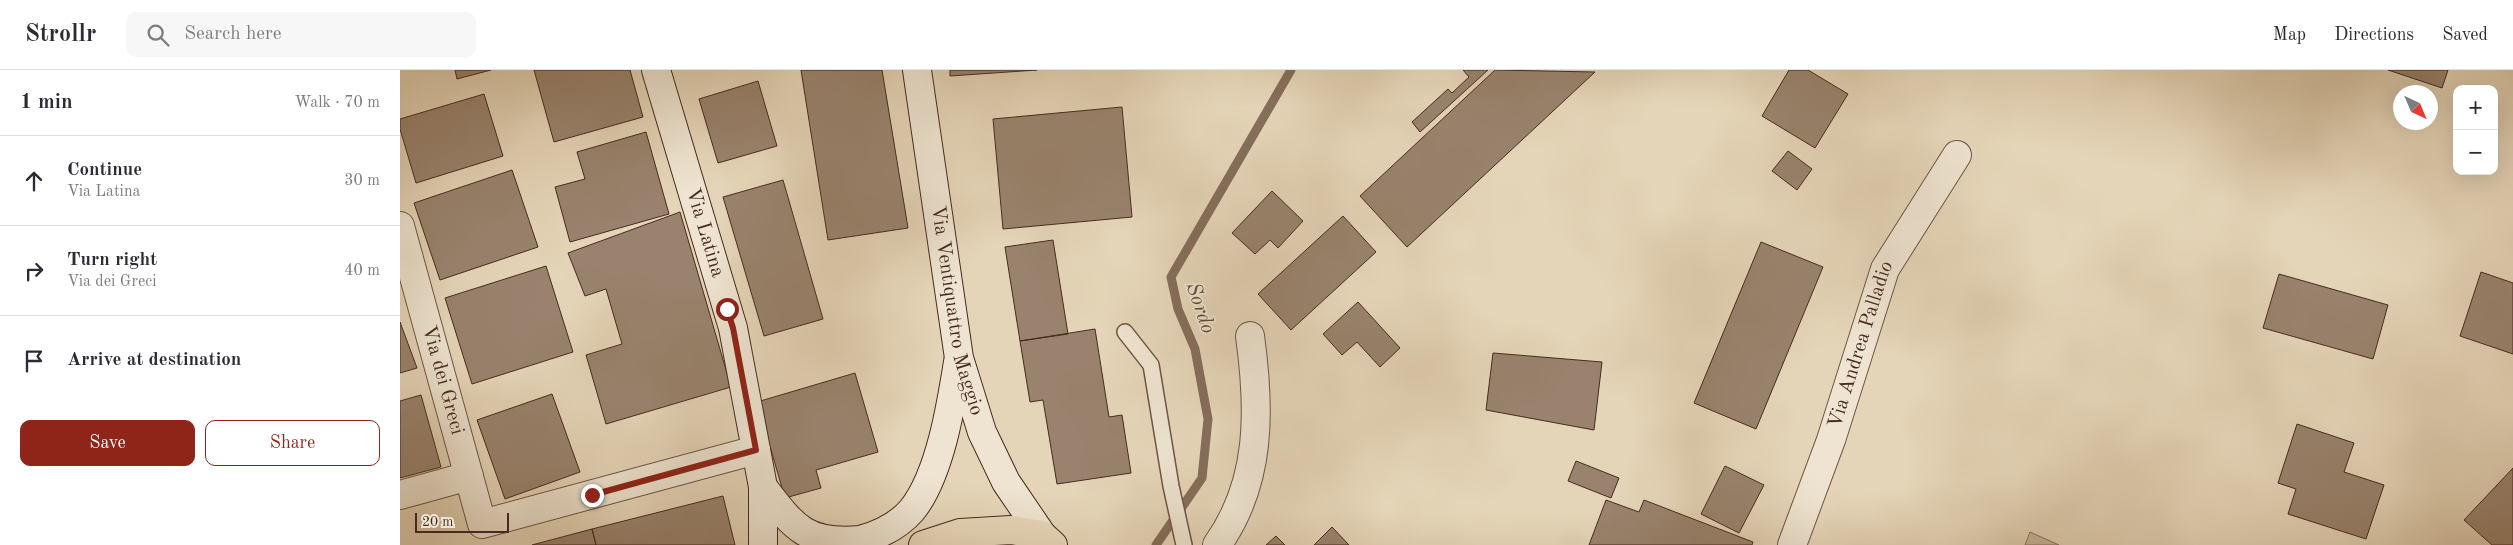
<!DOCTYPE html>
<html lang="en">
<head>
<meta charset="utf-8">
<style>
	:root { --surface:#fff; --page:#f7f7f7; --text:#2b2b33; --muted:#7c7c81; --line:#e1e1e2; --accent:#8f2418 }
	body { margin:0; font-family:"Old Standard TT",serif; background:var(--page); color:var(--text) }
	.controls { position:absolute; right:15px; top:15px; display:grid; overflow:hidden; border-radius:10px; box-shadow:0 5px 20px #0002 }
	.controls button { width:45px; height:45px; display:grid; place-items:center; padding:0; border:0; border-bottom:1px solid var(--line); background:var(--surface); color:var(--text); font:25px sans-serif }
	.compass { position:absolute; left:1993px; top:15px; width:45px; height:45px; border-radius:50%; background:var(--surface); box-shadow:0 5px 20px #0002; rotate:136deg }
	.scale { position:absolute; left:15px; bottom:12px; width:94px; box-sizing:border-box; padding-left:5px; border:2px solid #462b1e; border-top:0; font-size:14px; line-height:18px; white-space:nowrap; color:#462b1e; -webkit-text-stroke:4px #eee4d1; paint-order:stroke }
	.stop { position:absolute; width:15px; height:15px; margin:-11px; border:4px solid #8f2418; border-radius:50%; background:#fff }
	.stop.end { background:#8f2418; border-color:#fff; box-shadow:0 1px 5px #0008 }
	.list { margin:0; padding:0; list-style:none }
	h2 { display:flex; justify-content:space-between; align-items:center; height:65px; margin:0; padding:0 20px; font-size:21px }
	h2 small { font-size:16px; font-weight:400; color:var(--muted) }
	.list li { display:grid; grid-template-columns:32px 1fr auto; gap:15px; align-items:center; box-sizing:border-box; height:90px; padding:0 20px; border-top:1px solid var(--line) }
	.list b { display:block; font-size:19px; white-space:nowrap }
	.list p { margin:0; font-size:16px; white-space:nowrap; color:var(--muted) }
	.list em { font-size:16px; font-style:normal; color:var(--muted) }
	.actions { display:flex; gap:10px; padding:15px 20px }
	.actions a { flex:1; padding:11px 0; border:1px solid var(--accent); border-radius:10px; text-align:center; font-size:18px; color:var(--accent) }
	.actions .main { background:var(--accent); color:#fff }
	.icon { flex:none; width:28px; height:28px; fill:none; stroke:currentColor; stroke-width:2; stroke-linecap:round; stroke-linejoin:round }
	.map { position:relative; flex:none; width:2113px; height:475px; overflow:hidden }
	header { display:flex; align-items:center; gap:30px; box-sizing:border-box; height:70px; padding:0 25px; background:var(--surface); border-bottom:1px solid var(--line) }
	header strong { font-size:24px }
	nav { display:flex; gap:28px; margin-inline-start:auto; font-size:18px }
	.search { width:350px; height:45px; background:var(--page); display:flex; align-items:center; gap:12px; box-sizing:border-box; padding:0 18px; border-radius:10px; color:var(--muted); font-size:19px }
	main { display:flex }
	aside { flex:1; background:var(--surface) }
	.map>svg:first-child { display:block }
</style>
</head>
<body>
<header>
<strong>Strollr</strong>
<div class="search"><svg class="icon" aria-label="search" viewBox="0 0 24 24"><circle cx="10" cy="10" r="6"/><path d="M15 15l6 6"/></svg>Search here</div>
<nav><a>Map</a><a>Directions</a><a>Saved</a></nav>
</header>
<main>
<aside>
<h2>1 min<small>Walk · 70 m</small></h2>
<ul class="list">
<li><svg class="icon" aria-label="ahead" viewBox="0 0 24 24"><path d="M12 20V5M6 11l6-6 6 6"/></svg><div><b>Continue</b><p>Via Latina</p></div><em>30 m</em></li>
<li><svg class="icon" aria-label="right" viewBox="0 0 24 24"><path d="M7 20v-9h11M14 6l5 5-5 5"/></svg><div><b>Turn right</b><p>Via dei Greci</p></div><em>40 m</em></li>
<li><svg class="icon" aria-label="arrive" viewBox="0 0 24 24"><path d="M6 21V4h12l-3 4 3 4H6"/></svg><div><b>Arrive at destination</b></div></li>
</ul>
<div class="actions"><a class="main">Save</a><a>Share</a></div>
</aside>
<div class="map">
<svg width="2113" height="475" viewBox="0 0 2113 475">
	<rect width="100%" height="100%" fill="#e5d5b8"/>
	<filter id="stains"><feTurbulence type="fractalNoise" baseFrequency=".004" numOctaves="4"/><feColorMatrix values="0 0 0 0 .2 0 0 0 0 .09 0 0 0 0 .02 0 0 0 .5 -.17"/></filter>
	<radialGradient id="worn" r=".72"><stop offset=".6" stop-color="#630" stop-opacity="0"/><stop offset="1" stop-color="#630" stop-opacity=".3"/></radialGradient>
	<path fill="#cab89e" stroke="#88725e" d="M1630 462 1659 475H1625Z"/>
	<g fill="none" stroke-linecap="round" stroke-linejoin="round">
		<path stroke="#856e5b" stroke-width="9" d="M756 475 802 408 808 349 795 279 778 239 771 207 891 0"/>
	</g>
	<path fill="#99836e" stroke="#462b1e" d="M55 0H91L57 9Z
		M134 0H230L243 47 154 72Z
		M401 0H482L508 158 428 170Z
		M550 0H637L550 6Z
		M1063 0H1088L1020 62 1012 52 1048 19 1052 23 1069 7Z
		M1095 0 1195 2 1007 177 960 126Z
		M1389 0H1408L1448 24 1415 78 1362 46Z
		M1988 0H2048L2042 18Z
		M358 11 377 76 318 93 299 29Z
		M84 24 103 86 16 113 0 59V49Z
		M722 37 732 147 603 159 593 49Z
		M246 62 269 144 170 172 155 117 185 109 177 82Z
		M1388 81 1412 99 1397 120 1372 101Z
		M112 100 138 177 40 210 14 133Z
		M383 110 423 249 364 266 323 127Z
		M872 121 903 151 878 178 870 170 855 184 832 163Z
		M280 142 331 317 206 354 186 285 222 274 206 219 185 226 168 183Z
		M943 146 976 182 891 260 858 224Z
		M653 170 668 264 620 271 605 177Z
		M1361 172 1423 197 1356 359 1294 333Z
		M146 196 173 282 72 314 45 228Z
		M2081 202 2113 213V284L2060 266Z
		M1879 204 1988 235 1973 289 1863 258Z
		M958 232 1000 278 980 297 957 272 942 285 923 264Z
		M0 252 17 298 0 303Z
		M695 259 709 347 722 345 731 403 657 414 643 330 630 332 620 271Z
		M1093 283 1202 292 1194 360 1086 340Z
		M455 303 478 382 416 400 421 418 385 428 357 332Z
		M152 324 180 402 105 429 77 350Z
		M21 325 41 397 0 408V331Z
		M1897 354 1954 373 1944 402 1984 415 1966 469 1888 444 1896 419 1878 413Z
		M1176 391 1219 408 1211 428 1168 411Z
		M1325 396 1364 415 1339 463 1301 444Z
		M2113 398V475H2092L2064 450Z
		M323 426 335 475H196L192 459Z
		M1206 430 1239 442 1244 430 1353 472 1352 475H1189Z
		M932 457 949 475H914Z
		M192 459 196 475H132Z
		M876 466 885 475H866Z"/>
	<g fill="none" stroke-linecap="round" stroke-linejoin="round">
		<defs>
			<path id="lane" d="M725 262 751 295 771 416 784 475"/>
			<g id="street">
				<path id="s1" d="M0 156 82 454 356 380"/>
				<path d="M0 425 69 406"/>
				<path d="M817 475C862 412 860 339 850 266"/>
				<path id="s2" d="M1392 475 1431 370 1485 199 1557 85"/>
			</g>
			<g id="secondary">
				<path id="s3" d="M256 0 333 258 363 417V475"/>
				<path id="s4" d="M517 0 559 288 582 362 606 412 642 465"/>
				<path d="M363 417C393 456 405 475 460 470 479 465 499 455 512 440 540 405 551 336 558 292"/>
			</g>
			<path id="primary" d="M523 475 560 463 611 460 642 465 653 475"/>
		</defs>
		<use href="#lane" stroke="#6e5644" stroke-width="18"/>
		<use href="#street" stroke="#6e5644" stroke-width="30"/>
		<use href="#secondary" stroke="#462b1e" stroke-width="30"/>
		<use href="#primary" stroke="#462b1e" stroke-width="30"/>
		<use href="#lane" stroke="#eee4d1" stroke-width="15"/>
		<use href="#street" stroke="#eee4d1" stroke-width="28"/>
		<use href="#secondary" stroke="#eee4d1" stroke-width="28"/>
		<use href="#primary" stroke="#e5d5b8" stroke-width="28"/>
	</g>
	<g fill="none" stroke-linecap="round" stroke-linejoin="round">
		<path stroke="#8f2418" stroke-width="6" d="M192 425 356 380 333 258 327 239"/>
	</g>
	<g text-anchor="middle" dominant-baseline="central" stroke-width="4" stroke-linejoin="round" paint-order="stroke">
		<g font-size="20" fill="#462b1e" stroke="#eee4d1">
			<text stroke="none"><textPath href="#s3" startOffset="170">Via Latina</textPath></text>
			<text stroke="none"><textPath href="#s4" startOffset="244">Via Ventiquattro Maggio</textPath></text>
			<text stroke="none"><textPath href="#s2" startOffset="212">Via Andrea Palladio</textPath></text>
			<text stroke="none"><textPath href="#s1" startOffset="160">Via dei Greci</textPath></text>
		</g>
		<g font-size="21" font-style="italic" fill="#604738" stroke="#eee4d1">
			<text transform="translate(800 238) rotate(71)">Sordo</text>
		</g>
	</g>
	<rect width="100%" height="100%" filter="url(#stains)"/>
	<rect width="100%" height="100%" fill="url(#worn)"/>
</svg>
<div class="controls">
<button>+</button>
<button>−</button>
</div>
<svg class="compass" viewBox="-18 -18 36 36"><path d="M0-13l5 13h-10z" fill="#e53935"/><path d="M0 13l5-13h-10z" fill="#7c7c81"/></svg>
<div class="scale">20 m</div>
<div class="stop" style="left:327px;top:239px"></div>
<div class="stop end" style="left:192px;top:425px"></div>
</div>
</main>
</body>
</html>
